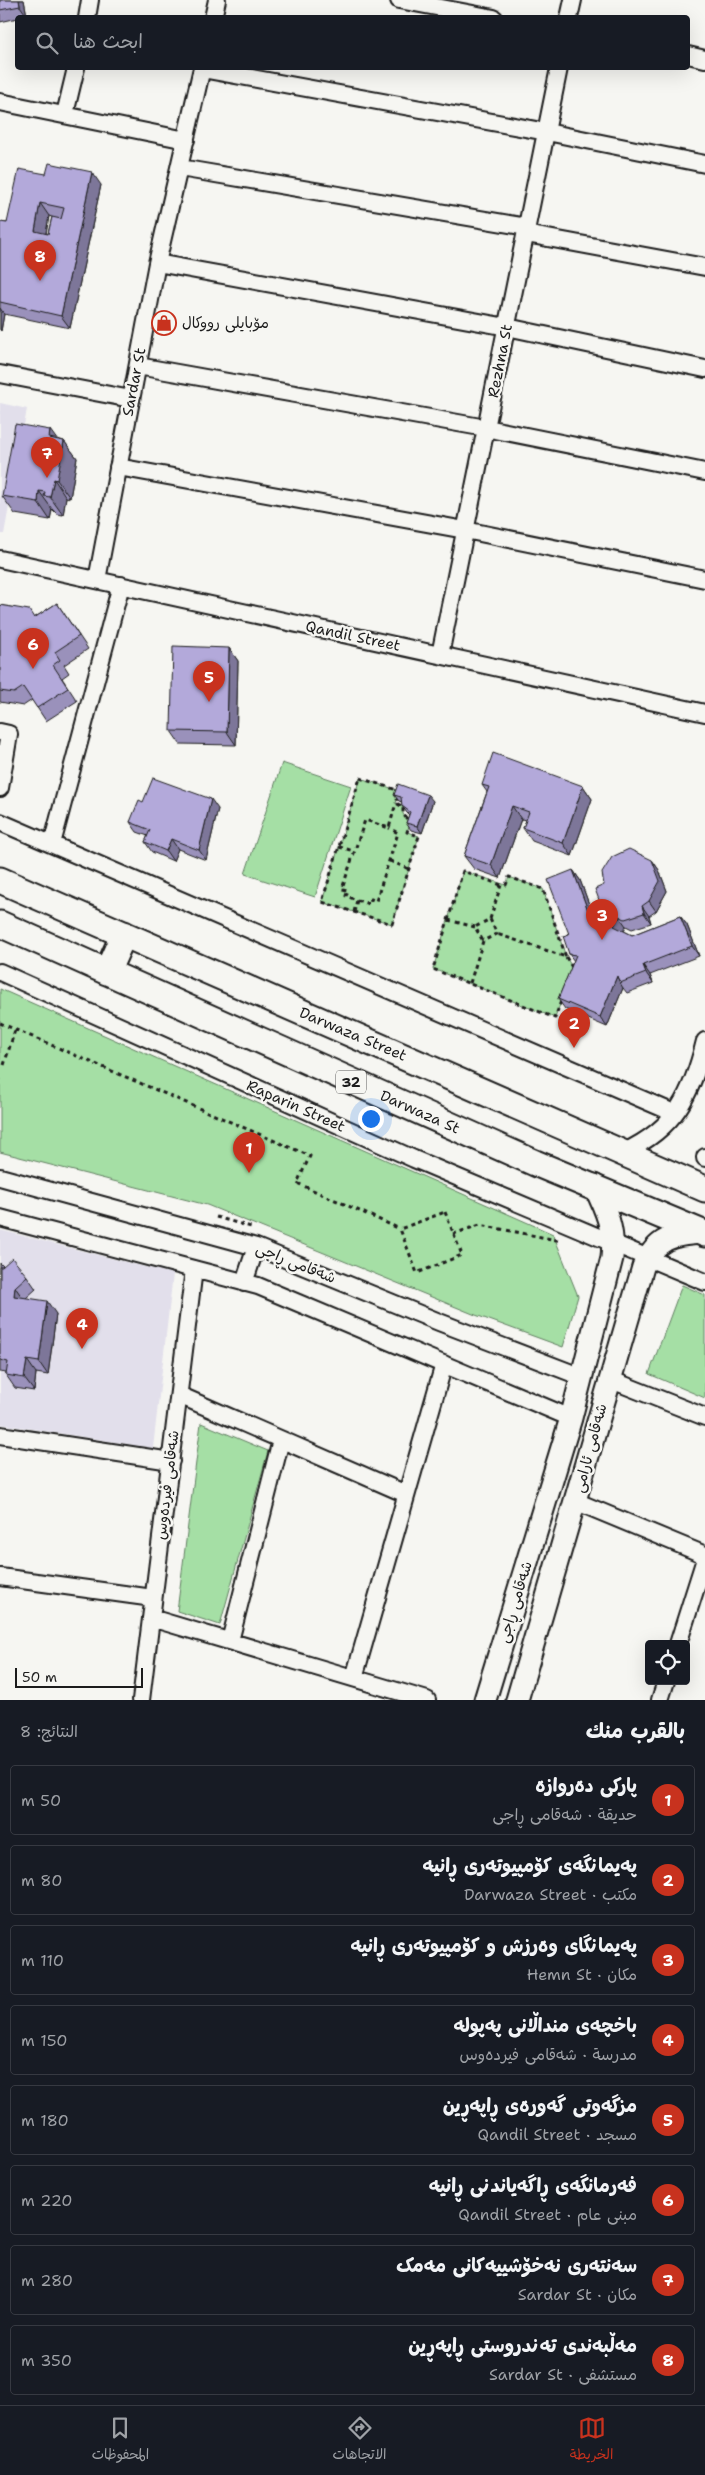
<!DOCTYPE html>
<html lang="ar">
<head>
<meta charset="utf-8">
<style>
	:root { --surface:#171b24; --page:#242831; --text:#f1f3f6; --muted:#9ea1a6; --line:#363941; --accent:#c8321e }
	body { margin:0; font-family:"Shantell Sans","Playpen Sans Arabic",sans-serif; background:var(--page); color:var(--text); direction:rtl }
	.controls { position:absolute; right:15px; bottom:15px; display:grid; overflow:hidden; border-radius:5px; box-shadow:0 5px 20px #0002 }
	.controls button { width:45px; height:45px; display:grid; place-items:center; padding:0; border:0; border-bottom:1px solid var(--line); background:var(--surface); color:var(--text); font:25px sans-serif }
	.scale { position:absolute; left:15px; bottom:12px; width:128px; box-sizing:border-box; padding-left:5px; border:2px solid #1c1c1c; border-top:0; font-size:14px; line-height:18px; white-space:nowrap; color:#1c1c1c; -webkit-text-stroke:4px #f6f6f2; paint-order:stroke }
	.you { position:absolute; left:370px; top:1118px; width:18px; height:18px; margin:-12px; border:4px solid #fff; border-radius:50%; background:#1a73e8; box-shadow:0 0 0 8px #1a73e833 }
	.badge { display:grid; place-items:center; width:32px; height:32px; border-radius:50%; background:var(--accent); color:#fff; font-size:16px; font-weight:700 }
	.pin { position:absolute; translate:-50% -41px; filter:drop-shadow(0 1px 2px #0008) }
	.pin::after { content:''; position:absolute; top:26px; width:18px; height:15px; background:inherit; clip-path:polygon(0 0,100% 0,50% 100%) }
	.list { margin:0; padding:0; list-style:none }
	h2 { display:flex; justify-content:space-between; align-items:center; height:65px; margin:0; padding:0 20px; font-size:21px }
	h2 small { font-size:16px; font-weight:400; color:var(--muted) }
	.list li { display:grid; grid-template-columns:32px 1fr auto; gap:15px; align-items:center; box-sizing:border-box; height:70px; margin:0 10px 10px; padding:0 10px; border:1px solid var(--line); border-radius:5px }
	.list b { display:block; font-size:19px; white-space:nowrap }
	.list p { margin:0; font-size:16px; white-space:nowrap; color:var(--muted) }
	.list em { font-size:16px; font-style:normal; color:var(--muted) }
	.icon { flex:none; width:28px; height:28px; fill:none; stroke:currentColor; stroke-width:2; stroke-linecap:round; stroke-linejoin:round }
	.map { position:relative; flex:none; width:705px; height:1700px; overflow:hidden; direction:ltr }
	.search { position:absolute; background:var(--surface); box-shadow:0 5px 20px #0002; left:15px; right:15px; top:15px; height:55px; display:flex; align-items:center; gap:12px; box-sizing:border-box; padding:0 18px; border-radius:5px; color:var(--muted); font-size:19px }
	.sheet { height:705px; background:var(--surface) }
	nav { display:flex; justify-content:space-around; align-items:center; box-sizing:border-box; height:70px; border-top:1px solid var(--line); background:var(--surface); font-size:14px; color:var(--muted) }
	nav a { display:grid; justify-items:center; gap:2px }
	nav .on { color:var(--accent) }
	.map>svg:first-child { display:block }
</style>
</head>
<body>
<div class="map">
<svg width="705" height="1700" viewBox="0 0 705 1700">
	<rect width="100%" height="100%" fill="#f6f6f2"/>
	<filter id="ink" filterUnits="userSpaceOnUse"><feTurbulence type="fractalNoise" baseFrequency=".02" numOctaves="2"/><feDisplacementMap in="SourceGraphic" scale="10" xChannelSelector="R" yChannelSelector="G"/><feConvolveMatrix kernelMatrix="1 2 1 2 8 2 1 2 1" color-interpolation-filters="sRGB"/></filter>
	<g filter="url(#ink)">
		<path fill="#e2dfeb" d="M0 403 27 409 4 534H0Z
			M0 1230 173 1274 153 1448 0 1424Z"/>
		<path fill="#a5dfa5" stroke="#607e60" d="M282 763 351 786 315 897 245 874Z
			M360 778 400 791 396 803 403 807V814L410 823 407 832 419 836 392 924 322 902Z
			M463 871 506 885 509 877 543 889 566 957 573 969 555 1018 433 969Z
			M0 989 553 1234 578 1296 563 1347 473 1314 207 1205 0 1152Z
			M682 1285 705 1295V1398L649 1374Z
			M201 1423 268 1451 220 1625 177 1611Z"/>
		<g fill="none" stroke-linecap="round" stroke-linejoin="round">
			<defs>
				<path id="minor" d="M399 0 494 18
					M87 18 90 0
					M213 18 217 0
					M569 18 573 0
					M688 55 705 59
					M202 69 547 132 705 164
					M0 102 186 140
					M65 114 76 68
					M180 168 527 227
					M526 234 705 267
					M157 263 507 327 705 369
					M138 366 486 428 705 472
					M0 374 131 399
					M118 467 465 530 705 579
					M0 559 705 713
					M97 580 157 263 202 68
					M440 655 559 68
					M0 732 9 734 0 788
					M0 822 674 1113
					M52 844 121 585
					M0 972 414 1159 705 1282
					M624 1152C676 1128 692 1094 705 1041
					M705 1157V1158
					M0 1177 256 1247 439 1322 582 1377
					M0 1218 258 1286 571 1418
					M244 1283 256 1247
					M609 1379 705 1417
					M179 1395 406 1494
					M0 1435 171 1461
					M575 1501 705 1555
					M0 1577 153 1598
					M151 1618 427 1700
					M230 1641 281 1440
					M678 1644 705 1559
					M354 1678 444 1364
					M141 1700 194 1269
					M660 1700 666 1681"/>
				<path id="major" d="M485 1700 571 1418 612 1258C615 1230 606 1210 594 1185
					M517 1700 643 1267C657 1238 671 1235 701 1233"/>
				<path id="highway" d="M0 880 705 1189
					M0 924 535 1163 705 1234
					M107 972 124 934"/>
			</defs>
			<use href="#minor" stroke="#1c1c1c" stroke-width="20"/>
			<use href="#major" stroke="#1c1c1c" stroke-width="25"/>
			<use href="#highway" stroke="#1c1c1c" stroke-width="29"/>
			<path stroke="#1c1c1c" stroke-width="3" stroke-dasharray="4 4" stroke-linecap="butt" d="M360 778 400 791 396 803 403 807V814L410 823 407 832 419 836 392 924 322 902Z
				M339 847 354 851
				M390 861 409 869
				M501 885 463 871 433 969 555 1018 561 1001
				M357 900 369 904 371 899 376 901 398 833 389 828
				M354 912 357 900 346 896 348 890 342 889 365 820 389 828 396 803
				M490 919 501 885H506L509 877 543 889 566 957 497 934
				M448 920 475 927
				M566 957 573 969
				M470 983 483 941 497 934 490 919 475 927 483 941
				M0 1023 310 1156 297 1183 400 1229
				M4 1065 15 1030
				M445 1212 462 1255 417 1273 400 1229Z
				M216 1217 251 1227
				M453 1234 480 1225 562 1241"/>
			<use href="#minor" stroke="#f6f6f2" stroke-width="16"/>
			<use href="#major" stroke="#f6f6f2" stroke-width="21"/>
			<use href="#highway" stroke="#f6f6f2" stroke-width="25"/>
		</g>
		<path fill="#9a91bb" stroke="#1c1c1c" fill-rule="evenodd" d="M0 0H24L27 16 0 22Z
			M46 174 101 185 70 328 4 314 1 331 0 330V222L7 223ZM49 216 52 217 48 234H46Z
			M57 439 64 441 77 458 70 498 66 497 63 515 57 514 52 509 50 520 15 514 2 496Z
			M57 603 88 649 64 665 69 673 62 678 77 701 46 721 32 700 23 706 0 702V605L34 618Z
			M229 648 238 661 236 745 180 744 171 731Z
			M482 785 583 786 592 799 572 856 532 841 523 828 526 820 521 819 500 878 474 869 464 856 487 792Z
			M394 795 433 801 422 833 411 830 406 823 409 815 407 813 402 806V802L399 801Z
			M143 802 218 809 206 860 178 849 173 861 152 852 145 842 148 836 137 832 130 822Z
			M652 860 659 870 667 891 656 911 649 916 651 923 632 929 626 926 624 931 632 935 680 916 687 925 699 956 650 975 653 983 627 993 623 988 607 1027 565 1009 558 999 574 961 569 954V934L573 870 580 880 594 918 607 925 610 918 602 908 604 885Z
			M0 1263 3 1266 27 1276 36 1289 26 1298 56 1314 48 1375 36 1373 34 1391 15 1388 6 1375V1373L0 1372Z"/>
		<path fill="#7d7699" stroke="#1c1c1c" d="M19 0H24L27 16 20 6Z
			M92 172 101 185 70 328 61 316Z
			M40 203 49 216 44 244 35 231Z
			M0 308 4 314 1 331 0 329Z
			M50 430 63 448 64 441 77 458 70 498 57 480 49 438Z
			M54 479 66 497 63 515 50 497Z
			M39 491 52 509 50 520 38 502Z
			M229 648 238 661 236 745 227 732Z
			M583 786 592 799 572 856 563 843Z
			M428 795 433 801 422 833 417 826Z
			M211 799 218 809 206 860 199 850Z
			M512 806 521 819 500 878 491 865Z
			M171 839 178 849 173 861 166 851Z
			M652 860 659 870 667 891 656 911 649 901Z
			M573 870 580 880 597 926 590 916Z
			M642 906 649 916 651 923 644 913Z
			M619 916 626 926 621 936 614 926Z
			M680 916 687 925 699 956 692 946Z
			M643 965 650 975 653 983 646 973Z
			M617 976 620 983 623 988 607 1027 600 1017Z
			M15 1287 24 1300 14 1296Z
			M47 1301 56 1314 48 1375 39 1362Z
			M27 1360 36 1373 34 1391 24 1378Z"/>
		<path fill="#b3a9da" stroke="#1c1c1c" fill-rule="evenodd" d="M0 0H19L20 6 0 10Z
			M49 163 92 172 61 316 0 302V222L7 223 19 169 46 174ZM40 203 64 208 61 219 52 217 48 234 35 231Z
			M15 424 50 430 49 438 64 441 57 480 54 479 50 497 44 496 45 492 39 491 38 502 2 496Z
			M57 603 79 636 55 652 60 660 53 665 68 688 37 708 23 687 14 693 0 691V605L29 610 34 618Z
			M173 646 229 648 227 732 171 731Z
			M493 753 583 786 563 843 523 828 529 812 512 806 491 865 464 856 489 787 482 785Z
			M153 778 211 799 199 850 171 839 166 851 145 842 150 830 130 822 139 800 143 802Z
			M398 784 428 795 417 826 406 823 410 812 402 806 401 797 394 795Z
			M629 849 652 860 660 881 649 901 642 906 644 913 625 919 619 916 614 926 632 935 680 916 692 946 643 965 646 973 620 983 617 976 600 1017 558 999 576 955 569 954 563 936 569 934 548 880 573 870 590 916 607 925 613 913 602 908 595 889 604 885 602 873 612 857Z
			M12 1258 27 1276 15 1287 14 1296 47 1301 39 1362 27 1360 24 1378 6 1375 8 1362 0 1360V1267H2Z"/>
	</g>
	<defs>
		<symbol id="shop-ring" viewBox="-11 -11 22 22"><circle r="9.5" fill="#f6f6f2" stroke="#c8321e" stroke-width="1.5"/><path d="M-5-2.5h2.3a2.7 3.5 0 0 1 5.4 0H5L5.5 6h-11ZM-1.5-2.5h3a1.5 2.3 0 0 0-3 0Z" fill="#c8321e"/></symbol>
	</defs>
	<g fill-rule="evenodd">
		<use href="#shop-ring" x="150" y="309" width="28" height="28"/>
	</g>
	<g text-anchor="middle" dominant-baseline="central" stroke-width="5" stroke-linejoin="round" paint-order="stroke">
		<rect fill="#f6f6f2" stroke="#5d5d5c" stroke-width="1" x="336" y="1070.5" width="30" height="23" rx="4"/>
		<g font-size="14" font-weight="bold" fill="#1c1c1c">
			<text x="351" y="1082">32</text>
		</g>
		<g font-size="15" fill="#1c1c1c" stroke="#f6f6f2" text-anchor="start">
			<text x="182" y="323">مۆبایلی رووکال</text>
		</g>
		<g font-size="15" fill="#1c1c1c" stroke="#f6f6f2">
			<text transform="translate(500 361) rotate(-79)">Rezhna St</text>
			<text transform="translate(134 382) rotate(-79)">Sardar St</text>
			<text transform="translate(353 636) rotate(12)">Qandil Street</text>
			<text transform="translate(353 1034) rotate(23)">Darwaza Street</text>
			<text transform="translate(296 1106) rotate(24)">Raparin Street</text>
			<text transform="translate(420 1112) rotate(24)">Darwaza St</text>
			<text transform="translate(296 1263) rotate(22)">شەقامی ڕاجی</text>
			<text transform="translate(590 1448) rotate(-75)">شەقامی ئارامی</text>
			<text transform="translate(167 1485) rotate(-83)">شەقامی فیردەوس</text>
			<text transform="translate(515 1602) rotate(-73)">شەقامی ڕاجی</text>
		</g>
	</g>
</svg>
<div class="controls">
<button><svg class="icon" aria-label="locate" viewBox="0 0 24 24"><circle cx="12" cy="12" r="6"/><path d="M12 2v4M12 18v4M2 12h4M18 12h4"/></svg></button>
</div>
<div class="scale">50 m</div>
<div class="you"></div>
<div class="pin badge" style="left:249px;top:1173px">1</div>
<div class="pin badge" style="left:574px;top:1048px">2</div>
<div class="pin badge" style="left:602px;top:940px">3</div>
<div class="pin badge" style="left:82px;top:1349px">4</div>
<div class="pin badge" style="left:209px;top:702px">5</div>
<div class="pin badge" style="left:33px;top:669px">6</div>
<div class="pin badge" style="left:47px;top:478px">7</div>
<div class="pin badge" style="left:40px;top:281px">8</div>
<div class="search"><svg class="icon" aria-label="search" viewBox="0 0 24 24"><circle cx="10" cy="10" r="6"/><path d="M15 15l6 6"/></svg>ابحث هنا</div>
</div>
<section class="sheet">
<h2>بالقرب منك<small>النتائج: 8</small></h2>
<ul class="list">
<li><span class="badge">1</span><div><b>پارکی دەروازە</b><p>حديقة · شەقامی ڕاجی</p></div><em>50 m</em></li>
<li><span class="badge">2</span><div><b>پەیمانگەی کۆمپیوتەری ڕانیە</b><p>مكتب · Darwaza Street</p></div><em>80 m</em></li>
<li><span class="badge">3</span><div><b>پەیمانگای وەرزش و کۆمپیوتەری ڕانیە</b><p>مكان · Hemn St</p></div><em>110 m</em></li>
<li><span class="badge">4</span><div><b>باخچەی منداڵانی پەپولە</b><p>مدرسة · شەقامی فیردەوس</p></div><em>150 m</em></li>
<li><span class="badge">5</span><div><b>مزگەوتی گەورەی ڕاپەڕین</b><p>مسجد · Qandil Street</p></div><em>180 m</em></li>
<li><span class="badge">6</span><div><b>فەرمانگەی ڕاگەیاندنی ڕانیە</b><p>مبنى عام · Qandil Street</p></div><em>220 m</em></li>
<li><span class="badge">7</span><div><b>سەنتەری نەخۆشییەکانی مەمک</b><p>مكان · Sardar St</p></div><em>280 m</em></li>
<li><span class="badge">8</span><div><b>مەڵبەندی تەندروستی ڕاپەڕین</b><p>مستشفى · Sardar St</p></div><em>350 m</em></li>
</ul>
</section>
<nav>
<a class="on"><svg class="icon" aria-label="map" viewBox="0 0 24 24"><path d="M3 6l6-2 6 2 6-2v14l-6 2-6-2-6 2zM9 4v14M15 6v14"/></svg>الخريطة</a>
<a><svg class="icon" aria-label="directions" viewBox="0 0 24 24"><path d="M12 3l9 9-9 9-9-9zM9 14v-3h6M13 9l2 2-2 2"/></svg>الاتجاهات</a>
<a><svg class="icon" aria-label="saved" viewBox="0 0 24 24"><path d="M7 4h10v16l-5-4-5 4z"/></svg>المحفوظات</a>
</nav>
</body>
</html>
